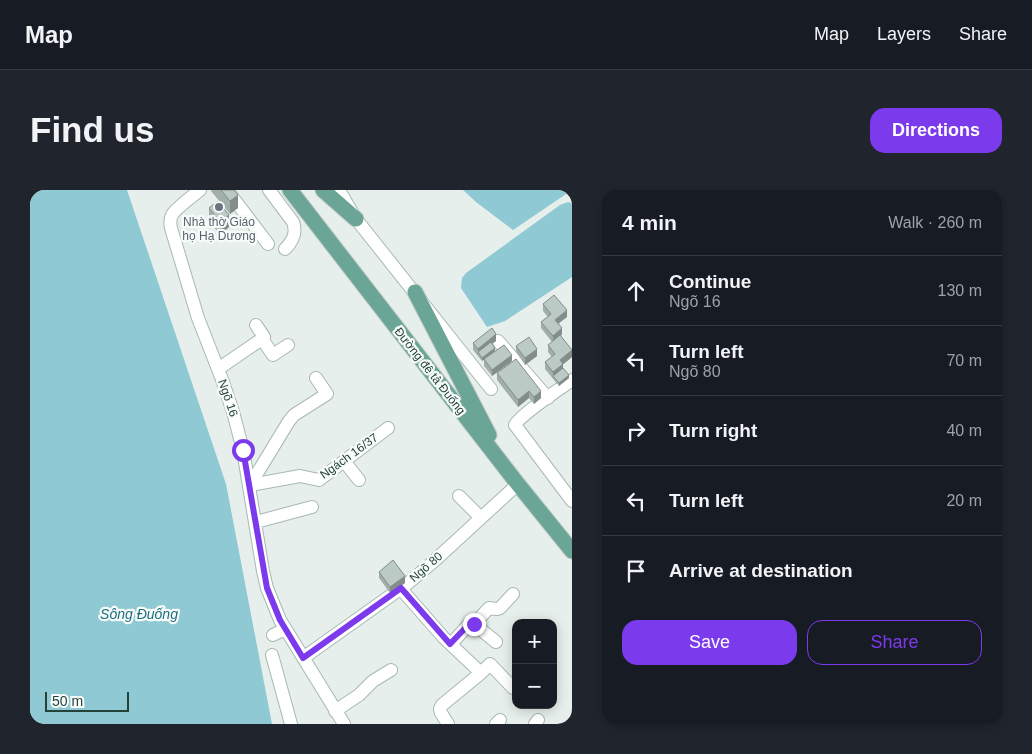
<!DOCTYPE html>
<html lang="en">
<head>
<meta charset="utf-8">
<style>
	:root { --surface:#171b24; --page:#20242c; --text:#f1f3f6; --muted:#9ea1a6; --line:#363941; --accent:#7c3aed }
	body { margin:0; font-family:Arial,sans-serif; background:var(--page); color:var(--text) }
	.controls { position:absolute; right:15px; bottom:15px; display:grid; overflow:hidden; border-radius:10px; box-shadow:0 2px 12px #0003 }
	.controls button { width:45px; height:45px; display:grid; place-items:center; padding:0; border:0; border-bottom:1px solid var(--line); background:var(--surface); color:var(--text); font:25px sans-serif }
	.scale { position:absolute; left:15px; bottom:12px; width:84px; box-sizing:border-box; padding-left:5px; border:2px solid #24423a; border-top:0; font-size:14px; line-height:18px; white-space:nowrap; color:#24423a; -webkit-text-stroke:4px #f7fbf9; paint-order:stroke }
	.stop { position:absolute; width:15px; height:15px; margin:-11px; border:4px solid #7c3aed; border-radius:50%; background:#fff }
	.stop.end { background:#7c3aed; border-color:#fff; box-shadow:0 1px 5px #0008 }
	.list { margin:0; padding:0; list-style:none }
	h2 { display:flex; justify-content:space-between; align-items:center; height:65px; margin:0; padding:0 20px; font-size:21px }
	h2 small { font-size:16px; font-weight:400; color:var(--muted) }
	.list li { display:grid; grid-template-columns:32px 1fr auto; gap:15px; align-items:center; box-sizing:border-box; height:70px; padding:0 20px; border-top:1px solid var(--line) }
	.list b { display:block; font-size:19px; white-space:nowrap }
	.list p { margin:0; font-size:16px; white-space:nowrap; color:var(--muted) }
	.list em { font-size:16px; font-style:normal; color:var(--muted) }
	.actions { display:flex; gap:10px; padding:15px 20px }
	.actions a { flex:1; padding:11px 0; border:1px solid var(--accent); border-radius:15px; text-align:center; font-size:18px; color:var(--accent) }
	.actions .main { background:var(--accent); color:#fff }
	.icon { flex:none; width:28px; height:28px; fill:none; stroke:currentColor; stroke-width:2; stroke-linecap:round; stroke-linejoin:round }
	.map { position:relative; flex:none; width:542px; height:534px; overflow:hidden; border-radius:15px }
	header { display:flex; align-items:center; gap:30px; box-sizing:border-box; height:70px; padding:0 25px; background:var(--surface); border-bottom:1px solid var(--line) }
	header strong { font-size:24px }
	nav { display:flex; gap:28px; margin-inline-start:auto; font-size:18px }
	.intro { display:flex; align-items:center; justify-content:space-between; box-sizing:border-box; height:120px; padding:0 30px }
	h1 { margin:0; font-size:35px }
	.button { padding:12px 22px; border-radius:15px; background:var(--accent); color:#fff; font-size:18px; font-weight:700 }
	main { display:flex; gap:30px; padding:0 30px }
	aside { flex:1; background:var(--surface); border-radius:15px; box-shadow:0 2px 12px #0003 }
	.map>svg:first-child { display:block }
</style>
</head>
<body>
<header>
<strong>Map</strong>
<nav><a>Map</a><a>Layers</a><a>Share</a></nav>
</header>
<div class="intro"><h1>Find us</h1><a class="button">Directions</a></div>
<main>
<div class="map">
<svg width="542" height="534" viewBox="0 0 542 534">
	<rect width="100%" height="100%" fill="#e6efeb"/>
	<path fill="#8ec9d4" d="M0 0H97L196 294 242 534H0Z
		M433 0H542L483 40 446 12Z
		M538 12 542 13V87L475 131 457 137 431 98 432 88 436 83 530 15Z"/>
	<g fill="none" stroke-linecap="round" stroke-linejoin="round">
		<defs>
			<path id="minor" d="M170 0C163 6 146 18 142 25 140 29 140 33 141 38L168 128 193 192 203 222 213 260 233 381 237 398 250 430 314 534
				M197 0 238 54
				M239 0 263 32C267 43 263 51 255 59
				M309 0 326 29 461 199
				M226 135 234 147 232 149
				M468 151 518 208
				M188 179 232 149 243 165 258 155
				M542 190C530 199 491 224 485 235L542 311
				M314 271 329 290
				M220 295 270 286 289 290 358 238
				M220 295 259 231 264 225 297 204 286 188
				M429 306 450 327
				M226 332 282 317
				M371 399 414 448 451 483 412 515 410 519 411 523 418 534
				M444 434 466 452
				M243 445 255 439
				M421 454 441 432 444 434 459 418 467 419 470 418 483 404
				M242 465 261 534
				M273 468 377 394 403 372 488 294
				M451 483 460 474 483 498
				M305 521 329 505 343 491 361 480
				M466 534 470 530
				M505 534 508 530"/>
			<path id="major" d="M260 0 487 293 542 361
				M293 0 326 29
				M385 102 459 245"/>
		</defs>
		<use href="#minor" stroke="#a8b8b2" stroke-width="14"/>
		<use href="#major" stroke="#c2cac8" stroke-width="17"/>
		<use href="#minor" stroke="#fff" stroke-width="12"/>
		<use href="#major" stroke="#6aa596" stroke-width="15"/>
	</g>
	<path fill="#a1aea9" d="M181 0H204L208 18 200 24 181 1Z
		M179 18 199 37 190 45 179 31Z
		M513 114 537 127 529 133 532 144 531 146 542 167 533 174V178L539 188 529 196 515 179V172L522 167 518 162V155L522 152 511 138V132L518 127 513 121Z
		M466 151 462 154 465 161 482 171 462 186 454 176V170L452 171 443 160V153Z
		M486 156 507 166 495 175 486 162Z
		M467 183 511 208 504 214 499 208 488 217 467 190Z
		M349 382 375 393 360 403 349 388Z"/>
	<path fill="#838d89" d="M208 5V18L200 24V11Z
		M199 25V37L190 45V32Z
		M537 120V127L525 136V130Z
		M532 138V144L523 152V146Z
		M466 144V151L449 164 448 162V159Z
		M465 158V161L452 171V168Z
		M507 159V166L495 175V168Z
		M542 160V167L530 177V170Z
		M482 165V171L462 186V180Z
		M533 174V181L523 186V182Z
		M539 185V188L529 196V193Z
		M499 201V208L488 217V210Z
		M511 201V208L504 214V207Z
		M375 386V393L360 403V397Z"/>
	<path fill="#bbcac4" stroke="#838d89" d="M191 0H204L208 5 200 11Z
		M188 11 199 25 190 32 179 18Z
		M524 105 537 120 525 130 532 138 523 146 511 132 521 124 513 114Z
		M462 138 466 144 448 159 443 153Z
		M530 145 542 160 530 170 533 174 523 182 515 172 525 164 518 155Z
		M499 147 507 159 495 168 486 156Z
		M461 152 465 158 452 168 448 162Z
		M474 155 482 165 462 180 454 169Z
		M486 169 511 201 504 207 499 201 488 210 467 183Z
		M533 178 539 185 529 193 523 186Z
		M363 370 375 386 360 397 349 382Z"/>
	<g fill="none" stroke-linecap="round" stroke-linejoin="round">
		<path stroke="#7c3aed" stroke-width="6" d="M213 260 237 398 250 430 273 468 371 398 420 454 441 432 444 434"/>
	</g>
	<circle fill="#6b7280" stroke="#f7fbf9" stroke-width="2" cx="189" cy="17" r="5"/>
	<g text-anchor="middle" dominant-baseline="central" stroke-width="4.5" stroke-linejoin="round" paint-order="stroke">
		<g font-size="12" fill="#5b616d" stroke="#f7fbf9">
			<text x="189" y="32">Nhà thờ Giáo<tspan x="189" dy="14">họ Hạ Dương</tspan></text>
		</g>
		<g font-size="12" fill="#24423a" stroke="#f7fbf9">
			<text transform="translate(400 181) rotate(52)">Đường đê tả Đuống</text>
			<text transform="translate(198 208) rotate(71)">Ngõ 16</text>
			<text transform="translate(319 266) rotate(-36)">Ngách 16/37</text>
			<text transform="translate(396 377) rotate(-41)">Ngõ 80</text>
		</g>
		<g font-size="14" font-style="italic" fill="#1c6f80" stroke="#f7fbf9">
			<text x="109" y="424">Sông Đuống</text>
		</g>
	</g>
</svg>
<div class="controls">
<button>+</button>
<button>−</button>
</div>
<div class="scale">50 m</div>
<div class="stop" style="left:213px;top:260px"></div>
<div class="stop end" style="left:444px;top:434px"></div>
</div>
<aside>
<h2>4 min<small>Walk · 260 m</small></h2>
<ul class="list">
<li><svg class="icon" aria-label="ahead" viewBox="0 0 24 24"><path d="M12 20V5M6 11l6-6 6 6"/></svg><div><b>Continue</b><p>Ngõ 16</p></div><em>130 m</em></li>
<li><svg class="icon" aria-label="left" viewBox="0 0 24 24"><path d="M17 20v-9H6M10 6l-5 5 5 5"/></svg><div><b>Turn left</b><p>Ngõ 80</p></div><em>70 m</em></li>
<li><svg class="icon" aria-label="right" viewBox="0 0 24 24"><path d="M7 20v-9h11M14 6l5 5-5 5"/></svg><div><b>Turn right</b></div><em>40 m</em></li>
<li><svg class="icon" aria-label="left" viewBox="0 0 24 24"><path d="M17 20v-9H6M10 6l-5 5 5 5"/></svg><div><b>Turn left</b></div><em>20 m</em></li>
<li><svg class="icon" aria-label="arrive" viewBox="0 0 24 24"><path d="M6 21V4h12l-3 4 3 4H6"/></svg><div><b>Arrive at destination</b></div></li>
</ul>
<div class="actions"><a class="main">Save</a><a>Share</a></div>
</aside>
</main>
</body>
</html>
